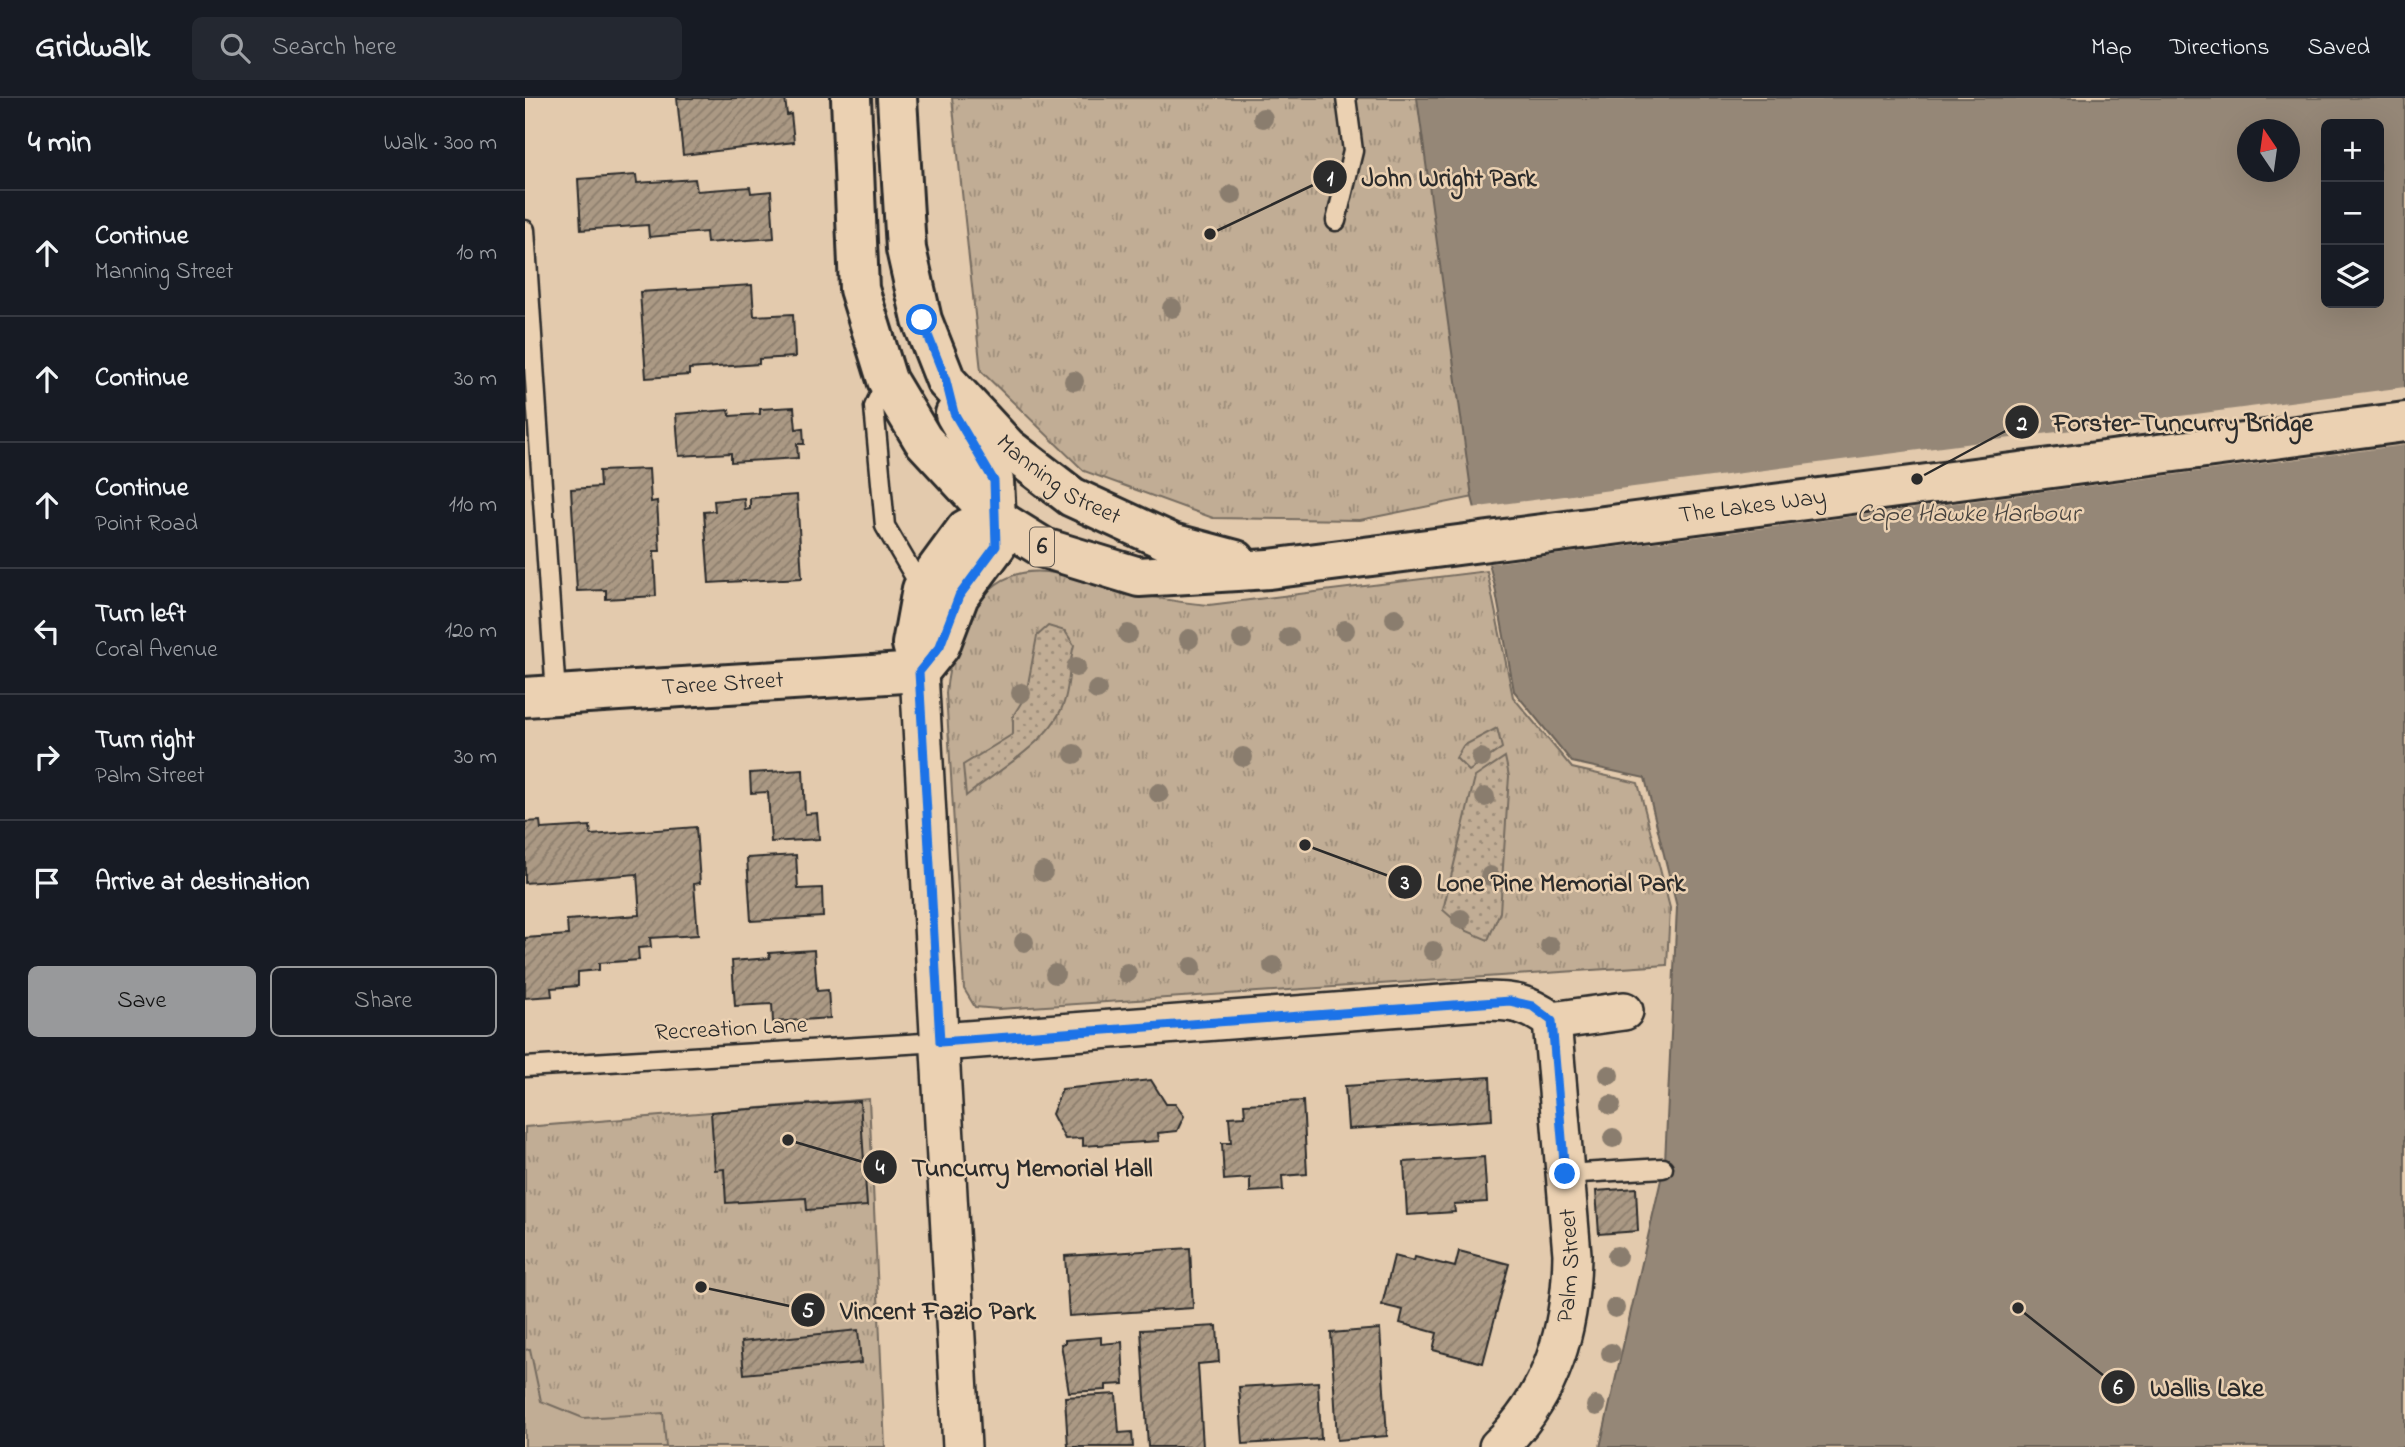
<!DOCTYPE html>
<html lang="en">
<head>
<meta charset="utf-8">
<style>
	:root { --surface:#171b24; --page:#242831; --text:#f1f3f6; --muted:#9ea1a6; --line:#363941; --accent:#98999b }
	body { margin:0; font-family:"Indie Flower",sans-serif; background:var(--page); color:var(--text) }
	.controls { position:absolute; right:21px; top:21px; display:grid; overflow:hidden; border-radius:10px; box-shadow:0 7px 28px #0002 }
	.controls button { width:63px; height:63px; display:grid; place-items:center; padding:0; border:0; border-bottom:2px solid var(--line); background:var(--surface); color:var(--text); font:35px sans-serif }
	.compass { position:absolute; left:1712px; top:21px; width:63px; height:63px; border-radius:50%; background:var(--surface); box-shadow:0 7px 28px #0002; rotate:347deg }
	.stop { position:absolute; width:21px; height:21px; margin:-16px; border:5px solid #1a73e8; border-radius:50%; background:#fff }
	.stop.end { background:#1a73e8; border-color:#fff; box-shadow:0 2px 7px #0008 }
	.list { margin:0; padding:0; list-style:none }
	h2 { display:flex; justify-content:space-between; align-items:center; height:91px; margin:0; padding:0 28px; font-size:30px }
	h2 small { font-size:23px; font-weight:400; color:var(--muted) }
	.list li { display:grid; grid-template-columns:46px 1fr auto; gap:21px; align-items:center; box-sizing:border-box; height:126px; padding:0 28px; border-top:2px solid var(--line) }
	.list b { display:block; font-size:26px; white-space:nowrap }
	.list p { margin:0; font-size:23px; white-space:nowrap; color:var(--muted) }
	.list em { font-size:23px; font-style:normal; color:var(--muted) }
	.actions { display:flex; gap:14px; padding:21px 28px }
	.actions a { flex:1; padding:16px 0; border:2px solid var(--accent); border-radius:10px; text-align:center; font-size:24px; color:var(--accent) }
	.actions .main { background:var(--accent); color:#111 }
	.icon { flex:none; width:38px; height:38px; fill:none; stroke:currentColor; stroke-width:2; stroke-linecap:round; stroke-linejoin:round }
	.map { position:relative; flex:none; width:1880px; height:1349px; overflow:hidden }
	header { display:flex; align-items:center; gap:42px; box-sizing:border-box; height:98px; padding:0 35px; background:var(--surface); border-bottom:2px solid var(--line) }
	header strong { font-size:33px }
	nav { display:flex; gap:38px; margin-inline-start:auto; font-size:24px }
	.search { width:490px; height:63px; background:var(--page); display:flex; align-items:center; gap:18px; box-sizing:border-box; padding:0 24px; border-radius:10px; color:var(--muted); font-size:26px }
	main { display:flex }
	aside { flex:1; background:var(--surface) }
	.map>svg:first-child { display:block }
</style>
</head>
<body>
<header>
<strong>Gridwalk</strong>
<div class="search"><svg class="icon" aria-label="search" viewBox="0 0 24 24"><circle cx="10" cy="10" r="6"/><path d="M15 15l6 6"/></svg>Search here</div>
<nav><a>Map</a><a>Directions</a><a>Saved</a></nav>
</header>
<main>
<aside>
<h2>4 min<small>Walk · 300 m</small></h2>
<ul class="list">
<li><svg class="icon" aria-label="ahead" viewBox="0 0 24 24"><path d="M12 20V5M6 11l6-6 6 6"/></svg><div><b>Continue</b><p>Manning Street</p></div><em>10 m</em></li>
<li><svg class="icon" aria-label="ahead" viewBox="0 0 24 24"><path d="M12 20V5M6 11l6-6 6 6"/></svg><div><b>Continue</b></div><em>30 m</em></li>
<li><svg class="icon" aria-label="ahead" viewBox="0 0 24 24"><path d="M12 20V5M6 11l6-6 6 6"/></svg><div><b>Continue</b><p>Point Road</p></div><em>110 m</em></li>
<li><svg class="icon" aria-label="left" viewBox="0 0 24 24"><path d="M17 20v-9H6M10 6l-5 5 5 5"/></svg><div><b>Turn left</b><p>Coral Avenue</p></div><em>120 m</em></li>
<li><svg class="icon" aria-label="right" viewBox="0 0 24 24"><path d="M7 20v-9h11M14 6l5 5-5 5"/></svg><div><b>Turn right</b><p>Palm Street</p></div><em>30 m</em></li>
<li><svg class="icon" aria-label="arrive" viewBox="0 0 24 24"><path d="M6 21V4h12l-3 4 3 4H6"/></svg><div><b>Arrive at destination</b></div></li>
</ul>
<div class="actions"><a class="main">Save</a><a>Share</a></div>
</aside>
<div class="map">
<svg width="1880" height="1349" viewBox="0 0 1880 1349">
	<defs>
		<pattern id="grass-tufts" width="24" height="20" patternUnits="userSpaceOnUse" patternTransform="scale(1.75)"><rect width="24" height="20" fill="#c1ad95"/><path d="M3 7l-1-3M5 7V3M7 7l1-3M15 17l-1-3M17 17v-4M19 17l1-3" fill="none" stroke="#9d8d7a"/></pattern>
		<pattern id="garden-dots" width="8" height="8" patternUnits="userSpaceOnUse" patternTransform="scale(1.75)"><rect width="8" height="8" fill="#c1ad95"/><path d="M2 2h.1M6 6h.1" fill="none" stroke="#9d8d7a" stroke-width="1.8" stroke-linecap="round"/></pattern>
		<pattern id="building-hatch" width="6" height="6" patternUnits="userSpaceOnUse" patternTransform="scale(1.75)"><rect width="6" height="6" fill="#ab9984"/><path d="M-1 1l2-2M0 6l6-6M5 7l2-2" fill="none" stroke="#8b7d6c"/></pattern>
	</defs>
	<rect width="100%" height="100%" fill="#e3caad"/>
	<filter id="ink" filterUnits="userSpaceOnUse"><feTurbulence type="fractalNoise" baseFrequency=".0143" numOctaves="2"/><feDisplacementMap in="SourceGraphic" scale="14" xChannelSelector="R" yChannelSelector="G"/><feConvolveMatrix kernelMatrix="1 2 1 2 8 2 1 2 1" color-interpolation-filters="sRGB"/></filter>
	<g filter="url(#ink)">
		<path fill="url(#grass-tufts)" stroke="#766c60" stroke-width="2" d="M427 0H909L964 396 835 422 688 420 559 373 456 273Z
			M962 473 988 599 1047 670 1113 685 1145 810 1142 867 474 911 450 909 439 891 421 595C426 541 454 467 521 474 537 475 553 481 568 485 607 495 644 504 684 507Z
			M344 1001 360 1349H0V1029Z"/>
		<path fill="url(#garden-dots)" stroke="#766c60" stroke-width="2" d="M523 528 540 533 549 547C544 565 545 583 540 601 530 641 472 673 441 698L438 667 488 636V618L501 597 512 538Z
			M972 630 977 650 944 673 931 660 938 648Z
			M980 659 984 678 975 814 963 842 942 833 918 812 950 679Z"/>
		<path fill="#c1ad95" stroke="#766c60" stroke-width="2" d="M5 1251 16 1303 58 1320 138 1315 141 1349H0V1252Z"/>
		<path fill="#958777" stroke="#6b6259" stroke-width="2" fill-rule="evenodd" d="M892 0H1880V1349H1075L1140 1064 1152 809 1120 680 1047 664 989 593 970 489 947 399ZM1801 26H1854V205H1801ZM1722 32H1764V74H1722Z"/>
		<path fill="#e3caad" d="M1880 289V347L961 466 946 410Z"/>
		<path fill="url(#building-hatch)" stroke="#2b2b2b" stroke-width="2" d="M152 0H260L262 17 266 16 269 44 158 57Z
			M111 77 112 85 170 81 172 93 225 89 226 95 246 93 249 140 182 145 181 134 124 139 123 127 56 132 53 81Z
			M227 187 229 218 268 216 270 259 234 261V266L164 271V277L121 280 115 194Z
			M269 309 271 331 278 330 279 346H272L273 360 206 364V355L154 358 151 316 204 312 205 318 235 316V311Z
			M124 371 126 404 132 403 135 453H129L131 498 81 501V492L52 493 46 391 75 389 74 373Z
			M272 397 277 480 184 485 179 414 190 413 189 403 219 400 220 412 225 411V400Z
			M278 672 280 716 292 715 294 741 246 744 243 694 226 695 225 675Z
			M15 723 16 731 65 728 66 737 171 729 175 785 169 786 173 837 125 840 126 849 113 850 114 862 74 865V872L53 874V888L26 890 27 898 0 900V840L43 837 42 822 115 817 112 776 0 785V724Z
			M271 757 273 791 297 790 298 819 226 823 222 760Z
			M289 852 292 893 303 892 305 920 248 924 247 906 210 908 207 863 245 860 244 855Z
			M965 979 967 1022 823 1031 820 988Z
			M626 982 641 1006H650L659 1018 652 1033 633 1035 634 1043 558 1048V1040L540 1041 527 1016 537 991Z
			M335 1003 342 1108 282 1112 281 1100 201 1105 199 1071 190 1072 186 1014Z
			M778 1003 782 1076 757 1078 758 1092 725 1094V1080L699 1082 697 1045H706L704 1019 720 1018 719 1006Z
			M959 1059 962 1104 929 1106 930 1114 882 1117 879 1064Z
			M1111 1090 1113 1133 1074 1136 1071 1093Z
			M665 1150 668 1210 544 1218 540 1158Z
			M934 1153 984 1166 958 1265 908 1252 912 1235 875 1225 878 1212 857 1207 869 1158 889 1163 890 1159 930 1169Z
			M692 1228 694 1264 673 1266 678 1349H623L616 1232Z
			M855 1231 862 1338 812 1342 806 1235Z
			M333 1232 336 1265 219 1276 216 1244Z
			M576 1239V1246L597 1244 599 1286 581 1287V1292L544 1294 536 1246 540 1245V1242Z
			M793 1284 796 1341 718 1346 714 1289Z
			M591 1296 594 1335 607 1334 608 1349H543L540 1299Z"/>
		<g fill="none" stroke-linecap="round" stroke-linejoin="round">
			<defs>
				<path id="service" d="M811 123 828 53 821 0
					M0 132 31 597
					M362 282 349 309 360 428 397 491
					M0 969 415 944
					M1040 1076 1138 1070"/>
				<g id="minor">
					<path d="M394 574 437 1349"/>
					<path d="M415 944 956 903C987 903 1001 904 1027 923L1099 913"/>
					<path id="s1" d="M973 1349C1028 1297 1046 1229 1047 1156L1027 923"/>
				</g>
				<g id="tertiary">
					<path d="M469 419 471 448 434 498 415 548 394 574 387 546 397 491 441 431Z"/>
					<path id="s2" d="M0 599 394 574"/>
				</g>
				<g id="primary">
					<path id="s3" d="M326 0 334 191 362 282 398 342 469 419 519 450 614 479 744 471 910 450 1880 324"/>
					<path id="s4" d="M372 0 381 151 397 222 421 283 482 349 547 399 647 445 711 462"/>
					<path d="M430 316 469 383 471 419"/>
				</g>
			</defs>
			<use href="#service" stroke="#2b2b2b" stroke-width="23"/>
			<use href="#minor" stroke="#2b2b2b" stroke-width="42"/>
			<use href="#tertiary" stroke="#2b2b2b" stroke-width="44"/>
			<use href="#primary" stroke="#2b2b2b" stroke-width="44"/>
			<use href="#service" stroke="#ebd1b2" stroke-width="18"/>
			<use href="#minor" stroke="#ebd1b2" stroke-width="37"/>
			<use href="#tertiary" stroke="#ebd1b2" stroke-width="38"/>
			<use href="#primary" stroke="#ebd1b2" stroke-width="38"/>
		</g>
		<g fill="#8a7d6e">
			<circle cx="738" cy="20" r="10"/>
			<circle cx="707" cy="97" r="10"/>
			<circle cx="647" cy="210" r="10"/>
			<circle cx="549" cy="283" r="10"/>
			<circle cx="870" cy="520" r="10"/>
			<circle cx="820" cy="532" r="10"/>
			<circle cx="603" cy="536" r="10"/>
			<circle cx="764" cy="539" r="10"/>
			<circle cx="664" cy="541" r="10"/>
			<circle cx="717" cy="541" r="10"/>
			<circle cx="551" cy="569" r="10"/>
			<circle cx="572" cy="592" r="10"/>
			<circle cx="496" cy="595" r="10"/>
			<circle cx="549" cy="656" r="10"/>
			<circle cx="718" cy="659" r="10"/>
			<circle cx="956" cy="660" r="10"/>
			<circle cx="634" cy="695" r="10"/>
			<circle cx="960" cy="699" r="10"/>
			<circle cx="518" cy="774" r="10"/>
			<circle cx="965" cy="778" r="10"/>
			<circle cx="936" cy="821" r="10"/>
			<circle cx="499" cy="844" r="10"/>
			<circle cx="1025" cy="848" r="10"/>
			<circle cx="908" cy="853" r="10"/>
			<circle cx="748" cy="868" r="10"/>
			<circle cx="667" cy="869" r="10"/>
			<circle cx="602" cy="875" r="10"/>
			<circle cx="530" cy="876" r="10"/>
			<circle cx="1084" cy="977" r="10"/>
			<circle cx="1086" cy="1007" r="10"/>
			<circle cx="1088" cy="1040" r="10"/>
			<circle cx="1092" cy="1158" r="10"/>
			<circle cx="1090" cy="1210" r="10"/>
			<circle cx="1086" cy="1255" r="10"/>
			<circle cx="1071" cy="1308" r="10"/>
		</g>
	</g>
	<g fill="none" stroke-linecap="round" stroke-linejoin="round" filter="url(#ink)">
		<path stroke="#1a73e8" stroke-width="9" d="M397 222 421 283 429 315 469 383 471 448 434 498 415 548 394 574 415 944 985 903 1007 908 1027 923 1040 1076"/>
	</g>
	<g text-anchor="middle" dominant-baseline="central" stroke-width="5" stroke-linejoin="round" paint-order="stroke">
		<rect fill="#ebd1b2" stroke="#655d54" stroke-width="2" x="505" y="429.5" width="24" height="39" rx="5"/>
		<g font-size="23" font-weight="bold" fill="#2b2b2b">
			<text x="517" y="449">6</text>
		</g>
		<g font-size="24" fill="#2b2b2b" stroke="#ebd1b2">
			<text stroke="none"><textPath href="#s4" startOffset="441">Manning Street</textPath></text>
			<text stroke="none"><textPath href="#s3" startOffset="1237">The Lakes Way</textPath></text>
			<text stroke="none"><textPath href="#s2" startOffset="198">Taree Street</textPath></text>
			<text transform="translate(206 932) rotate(-3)">Recreation Lane</text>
			<text stroke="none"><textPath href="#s1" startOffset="201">Palm Street</textPath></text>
		</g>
		<g font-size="26" font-style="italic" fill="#46423e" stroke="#ebd1b2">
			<text x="1443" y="417">Cape Hawke Harbour</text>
		</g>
	</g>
	<path fill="none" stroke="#2b2b2b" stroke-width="2.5" d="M685 136L805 79M1392 381L1497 324M780 747L880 784M263 1042L355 1069M176 1189L283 1212M1493 1210L1593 1289"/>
	<g fill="#2b2b2b" stroke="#ebd1b2" stroke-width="2.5">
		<circle cx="685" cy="136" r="7"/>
		<circle cx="1392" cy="381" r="7"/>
		<circle cx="780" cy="747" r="7"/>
		<circle cx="263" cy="1042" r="7"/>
		<circle cx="176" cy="1189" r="7"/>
		<circle cx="1493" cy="1210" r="7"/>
		<circle cx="805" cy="79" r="18"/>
		<circle cx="1497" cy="324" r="18"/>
		<circle cx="880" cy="784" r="18"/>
		<circle cx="355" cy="1069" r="18"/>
		<circle cx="283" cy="1212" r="18"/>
		<circle cx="1593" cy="1289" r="18"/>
	</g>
	<g font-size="21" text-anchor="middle" font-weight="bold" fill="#fff">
		<text x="805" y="87">1</text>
		<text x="1497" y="332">2</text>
		<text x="880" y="791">3</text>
		<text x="355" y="1076">4</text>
		<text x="283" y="1219">5</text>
		<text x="1593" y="1296">6</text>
	</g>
	<g font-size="26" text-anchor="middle" font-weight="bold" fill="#2b2b2b" stroke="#ebd1b2" stroke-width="5" stroke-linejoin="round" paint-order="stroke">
		<text x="924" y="88">John Wright Park</text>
		<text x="1658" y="333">Forster-Tuncurry Bridge</text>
		<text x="1036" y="793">Lone Pine Memorial Park</text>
		<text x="507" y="1078">Tuncurry Memorial Hall</text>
		<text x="413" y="1221">Vincent Fazio Park</text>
		<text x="1682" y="1298">Wallis Lake</text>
	</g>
</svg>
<div class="controls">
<button>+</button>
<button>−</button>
<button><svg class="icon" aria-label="layers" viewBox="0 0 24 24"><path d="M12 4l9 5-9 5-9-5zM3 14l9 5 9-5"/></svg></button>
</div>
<svg class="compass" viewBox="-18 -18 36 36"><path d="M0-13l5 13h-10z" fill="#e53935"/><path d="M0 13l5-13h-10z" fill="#9ea1a6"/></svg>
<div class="stop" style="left:397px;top:222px"></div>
<div class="stop end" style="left:1040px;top:1076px"></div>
</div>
</main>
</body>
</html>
